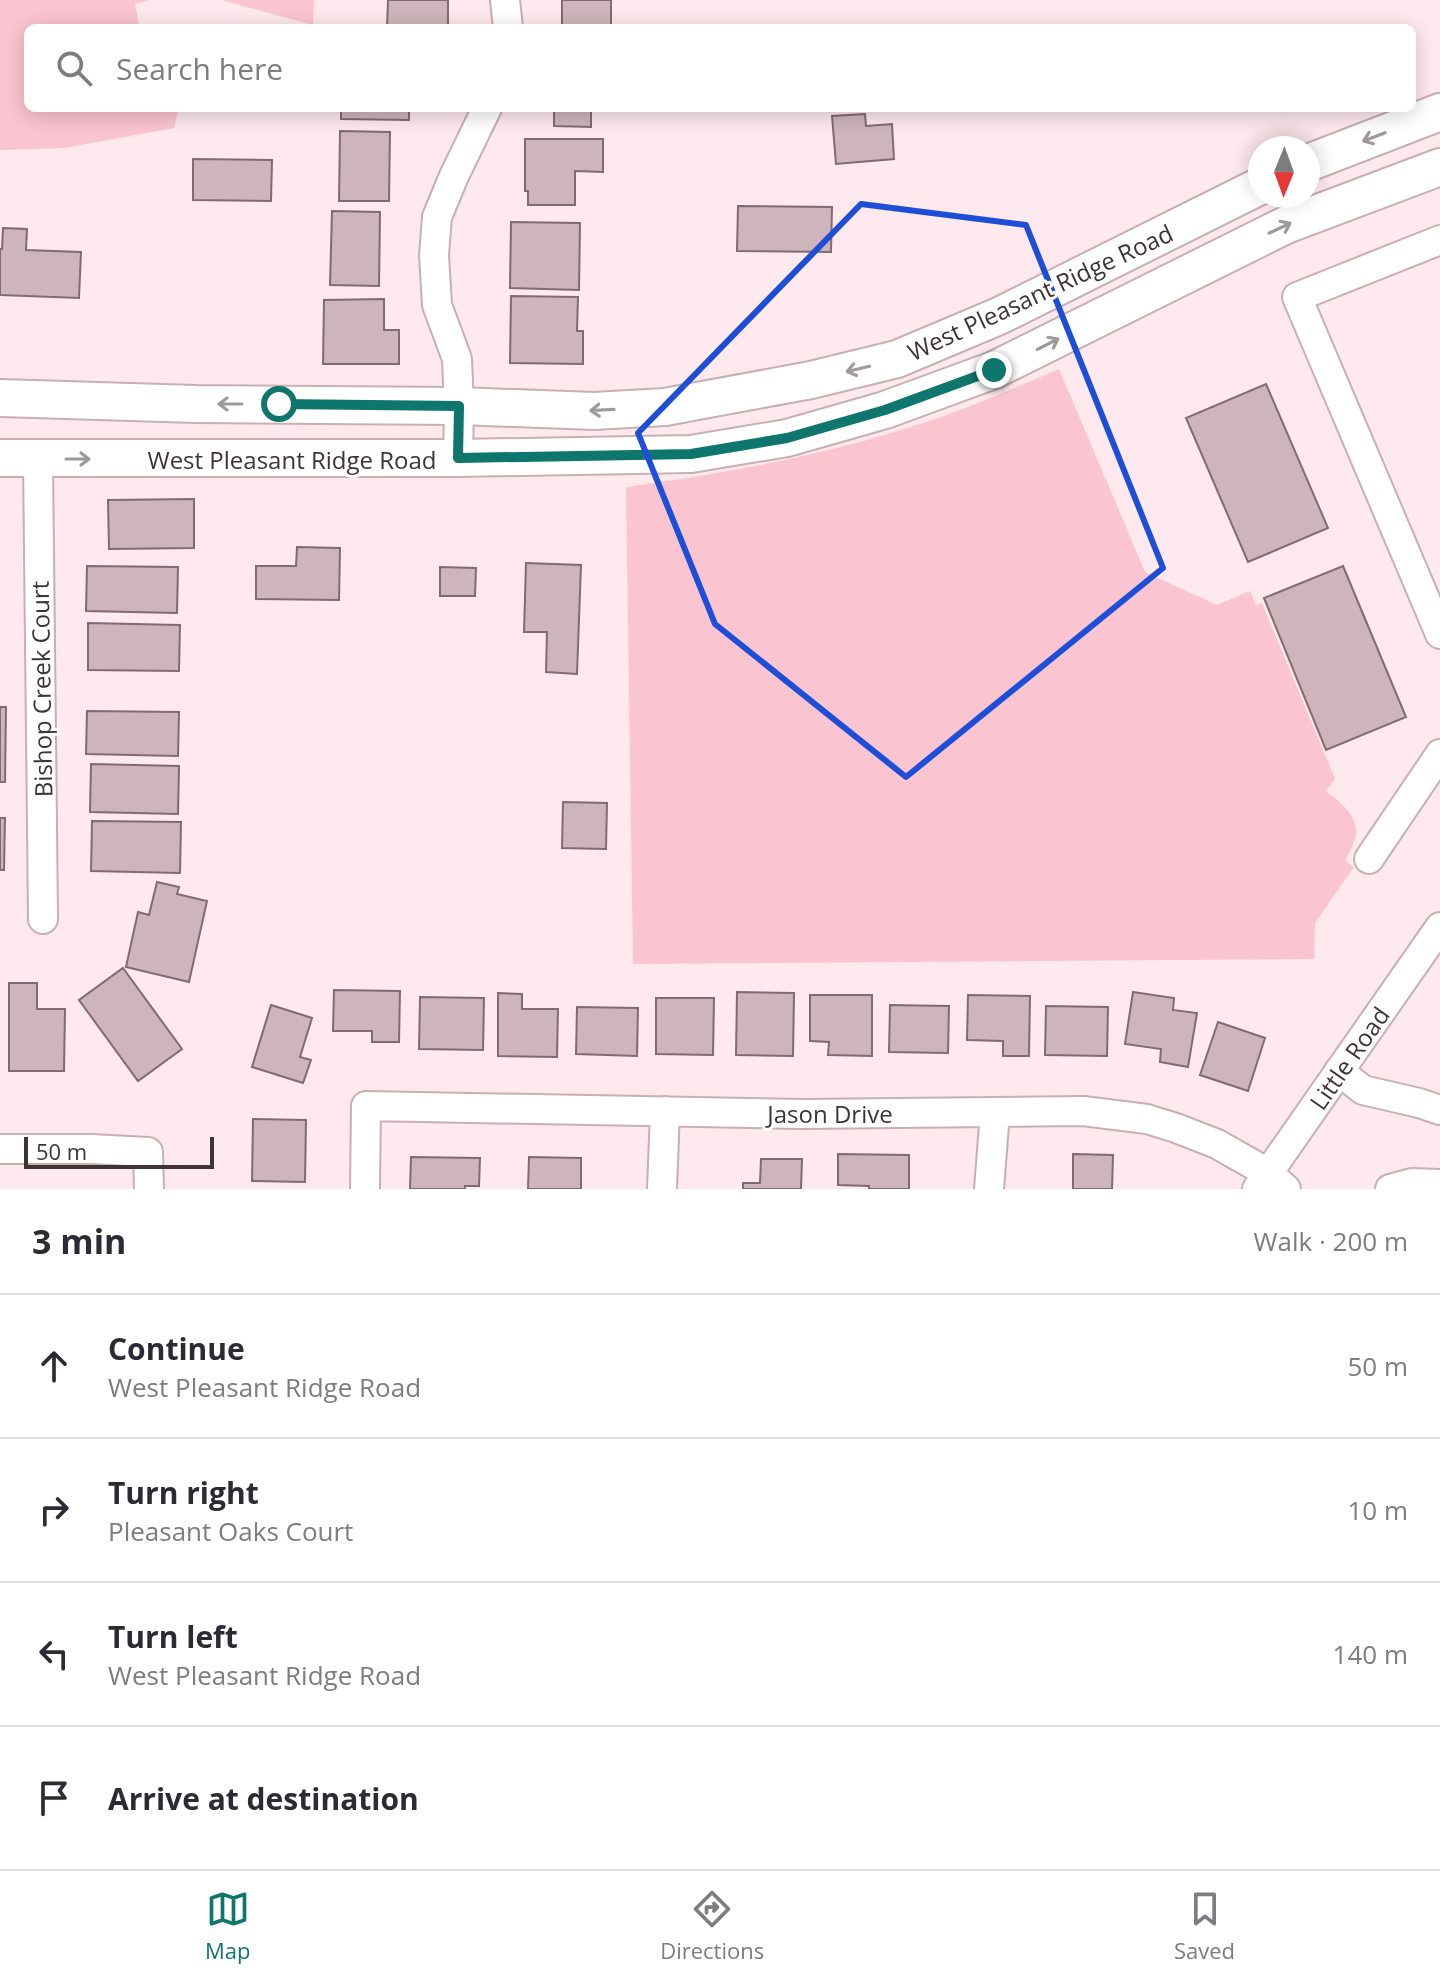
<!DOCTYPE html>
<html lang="en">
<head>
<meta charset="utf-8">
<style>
	:root { --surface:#fff; --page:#f2f2f3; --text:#2b2b33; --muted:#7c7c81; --line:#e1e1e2; --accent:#0f766e }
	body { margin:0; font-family:"Open Sans",sans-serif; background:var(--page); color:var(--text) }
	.compass { position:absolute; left:1248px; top:136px; width:72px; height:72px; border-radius:50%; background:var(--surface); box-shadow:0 4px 20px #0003; rotate:181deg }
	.scale { position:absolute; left:24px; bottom:20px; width:190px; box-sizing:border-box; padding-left:8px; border:4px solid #3e3436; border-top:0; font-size:22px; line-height:28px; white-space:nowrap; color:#3e3436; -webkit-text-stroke:6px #fff; paint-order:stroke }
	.stop { position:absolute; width:24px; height:24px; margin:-18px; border:6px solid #0f766e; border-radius:50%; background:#fff }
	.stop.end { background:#0f766e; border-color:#fff; box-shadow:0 2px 8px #0008 }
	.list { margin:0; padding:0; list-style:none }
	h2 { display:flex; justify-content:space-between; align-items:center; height:104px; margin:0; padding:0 32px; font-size:34px }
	h2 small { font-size:26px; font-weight:400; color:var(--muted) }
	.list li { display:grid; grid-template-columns:52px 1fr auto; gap:24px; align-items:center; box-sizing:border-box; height:144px; padding:0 32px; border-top:2px solid var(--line) }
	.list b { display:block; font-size:30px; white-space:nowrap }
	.list p { margin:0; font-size:26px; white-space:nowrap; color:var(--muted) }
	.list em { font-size:26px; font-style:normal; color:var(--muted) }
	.icon { flex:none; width:44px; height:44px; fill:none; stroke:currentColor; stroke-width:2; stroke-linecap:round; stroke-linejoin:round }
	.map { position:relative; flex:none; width:1440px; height:1189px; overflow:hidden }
	.search { position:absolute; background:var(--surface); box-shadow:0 4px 20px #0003; left:24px; right:24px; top:24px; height:88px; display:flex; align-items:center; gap:20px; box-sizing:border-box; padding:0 28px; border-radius:12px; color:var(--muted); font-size:30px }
	.sheet { height:680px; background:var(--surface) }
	nav { display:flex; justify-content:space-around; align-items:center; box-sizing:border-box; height:112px; border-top:2px solid var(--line); background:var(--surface); font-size:22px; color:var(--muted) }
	nav a { display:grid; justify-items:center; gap:4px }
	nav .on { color:var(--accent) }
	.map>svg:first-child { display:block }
</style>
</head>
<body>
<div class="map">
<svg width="1440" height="1189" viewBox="0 0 1440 1189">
	<rect width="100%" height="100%" fill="#fee9ee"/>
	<path fill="#fbc4d1" d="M0 0H149L135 4 140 28H28V108H179L174 128 65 148 0 150Z
		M222 0H314L313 25 232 3Z
		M1059 369 1145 572 1217 605 1250 591 1256 605 1262 603 1335 779 1326 791C1355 814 1366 825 1345 860L1354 867 1315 923 1314 959 633 964 626 487C726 473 827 455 923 423 970 408 1014 388 1059 369Z"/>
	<path fill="#ceb5bb" stroke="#816b70" stroke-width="2" d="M388 0H448V28H387Z
		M562 0H611V28H562Z
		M341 108H409V120L341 119Z
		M554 108H591V127L554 126Z
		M865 114 866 126 892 124 894 159 836 164 832 116Z
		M340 131 390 132 389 201H339Z
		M525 139H603V172L575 171V205H528V191H525Z
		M193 159 272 160 271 201 193 200Z
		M738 206 832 207 831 252 737 251Z
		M332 211 380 212 379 286 330 285Z
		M511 222 580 223 579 290 510 288Z
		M3 228 27 229 26 250 81 252 79 298 0 295V249H2Z
		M511 296 578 297 577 331H583V364L510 363Z
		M384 299V330H399V364H323L324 300Z
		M1266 384 1328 528 1248 562 1186 418Z
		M194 499V548L109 549 108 500Z
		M297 547 340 548 339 600 256 599V566H296Z
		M526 563 581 565 577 674 546 672 547 632H524Z
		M87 566 178 567 177 613 86 611Z
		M1343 566 1406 717 1326 750 1264 598Z
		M440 567 476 568 475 596H440Z
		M88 623 180 625 179 671 88 670Z
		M0 707H6L5 782H0Z
		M87 711 179 712 178 756 86 754Z
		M91 764 179 766 178 814 90 812Z
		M563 802 607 803 606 849 562 848Z
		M0 818H5L4 870H0Z
		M92 821 181 822 180 873 91 871Z
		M157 882 179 887 177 894 207 901 189 982 126 967 138 912 149 915Z
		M123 968 182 1049 138 1081 79 1000Z
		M9 983H37V1009H65L64 1071H9Z
		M334 990 400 991 399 1042H372V1031H333Z
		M737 992 794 993 793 1056 736 1055Z
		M1133 992 1174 998 1173 1010 1197 1013 1188 1067 1160 1062 1161 1049 1125 1044Z
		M498 993 522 994V1009H558L557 1057 498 1056Z
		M810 995H872V1056L828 1055 829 1042 810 1041Z
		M968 995 1030 996 1029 1056H1003V1041L967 1040Z
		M420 997 484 998 483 1050 419 1049Z
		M656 998H714L713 1055 656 1054Z
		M271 1005 312 1018 300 1057 311 1060 303 1083 252 1067Z
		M890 1005 949 1006 948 1053 889 1052Z
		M1046 1006 1108 1007 1107 1056 1045 1055Z
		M577 1007 638 1008 637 1056 576 1054Z
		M1218 1022 1265 1038 1248 1091 1200 1075Z
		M253 1119 306 1120 305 1182 252 1181Z
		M838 1154 909 1155V1189H869V1186L838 1185Z
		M1073 1154 1113 1155 1112 1189H1073Z
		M411 1157 480 1158 479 1186H465V1189H410Z
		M529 1157 581 1158V1189H528Z
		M761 1159H802L801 1189H743V1183H760Z"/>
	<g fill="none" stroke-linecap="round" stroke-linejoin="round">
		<defs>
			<path id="minor" d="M505 0 508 28
				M1440 240 1297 297 1440 634
				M458 458 459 406 457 359 437 305 434 255 437 217 454 176 487 108
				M38 459 43 919
				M1369 859 1440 754
				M1339 1071 1363 1090 1419 1103 1440 1110
				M0 1149H91L148 1152 149 1189
				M365 1189 366 1106 802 1114 1083 1111 1147 1119 1176 1128 1217 1144 1268 1173 1286 1189
				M662 1189 665 1111
				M989 1189 995 1112
				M1257 1189 1440 927
				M1390 1189 1412 1183 1440 1184"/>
			<path id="major" d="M1308 163 1440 112
				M0 398 196 404 459 406 594 411 665 407 811 380 897 359 999 316 1260 186
				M0 458H458L691 454 787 438 885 410 994 370 1286 225 1440 167"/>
		</defs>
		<use href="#minor" stroke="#c8afb4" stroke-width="32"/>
		<use href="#major" stroke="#c8afb4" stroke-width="40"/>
		<use href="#minor" stroke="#fff" stroke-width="28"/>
		<use href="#major" stroke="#fff" stroke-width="36"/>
	</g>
	<defs><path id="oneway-shaft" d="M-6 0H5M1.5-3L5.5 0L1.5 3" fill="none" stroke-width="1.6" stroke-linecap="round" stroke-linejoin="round" transform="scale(2)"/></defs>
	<g stroke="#9e9a9a">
		<use href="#oneway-shaft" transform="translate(1374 137) rotate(159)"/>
		<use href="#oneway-shaft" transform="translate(1280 228) rotate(-25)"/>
		<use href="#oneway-shaft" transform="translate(1048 344) rotate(-27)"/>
		<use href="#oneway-shaft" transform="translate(858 369) rotate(167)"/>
		<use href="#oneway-shaft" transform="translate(230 404) rotate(-180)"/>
		<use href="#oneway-shaft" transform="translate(602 410) rotate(177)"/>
		<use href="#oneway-shaft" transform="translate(78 459)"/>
	</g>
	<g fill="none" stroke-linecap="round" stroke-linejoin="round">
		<path stroke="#0f766e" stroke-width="10" d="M279 404 459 406 458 458 691 454 787 438 885 410 994 370"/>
	</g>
	<path fill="none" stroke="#1d4ed8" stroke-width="6" stroke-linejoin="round" d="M861 204 1026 225 1163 568 906 777 715 624 638 433Z"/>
	<g text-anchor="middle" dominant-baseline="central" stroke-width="6" stroke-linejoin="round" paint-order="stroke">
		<g font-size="24" fill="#3e3436" stroke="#fff">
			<text transform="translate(1040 292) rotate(-25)">West Pleasant Ridge Road</text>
			<text x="292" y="459">West Pleasant Ridge Road</text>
			<text transform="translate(41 689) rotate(-91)">Bishop Creek Court</text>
			<text transform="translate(1349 1058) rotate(-55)">Little Road</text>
			<text x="830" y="1113">Jason Drive</text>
		</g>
	</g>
</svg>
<svg class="compass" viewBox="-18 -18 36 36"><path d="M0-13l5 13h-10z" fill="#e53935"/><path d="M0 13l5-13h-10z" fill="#7c7c81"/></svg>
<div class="scale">50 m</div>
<div class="stop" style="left:279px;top:404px"></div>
<div class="stop end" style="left:994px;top:370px"></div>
<div class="search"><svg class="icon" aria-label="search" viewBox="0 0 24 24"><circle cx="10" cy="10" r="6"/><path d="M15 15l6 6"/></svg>Search here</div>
</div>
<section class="sheet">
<h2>3 min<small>Walk · 200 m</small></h2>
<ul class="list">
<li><svg class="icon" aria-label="ahead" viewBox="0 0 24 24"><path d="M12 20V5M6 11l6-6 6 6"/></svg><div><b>Continue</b><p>West Pleasant Ridge Road</p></div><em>50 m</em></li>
<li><svg class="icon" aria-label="right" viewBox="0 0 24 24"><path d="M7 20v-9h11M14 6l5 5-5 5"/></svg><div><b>Turn right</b><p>Pleasant Oaks Court</p></div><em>10 m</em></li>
<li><svg class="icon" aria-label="left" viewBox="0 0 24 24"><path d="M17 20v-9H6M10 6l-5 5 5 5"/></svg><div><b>Turn left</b><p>West Pleasant Ridge Road</p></div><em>140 m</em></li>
<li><svg class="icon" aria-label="arrive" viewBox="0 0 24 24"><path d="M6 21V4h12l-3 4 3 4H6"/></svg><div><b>Arrive at destination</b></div></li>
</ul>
</section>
<nav>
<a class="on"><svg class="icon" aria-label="map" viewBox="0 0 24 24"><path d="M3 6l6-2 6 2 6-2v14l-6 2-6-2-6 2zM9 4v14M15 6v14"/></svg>Map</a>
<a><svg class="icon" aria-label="directions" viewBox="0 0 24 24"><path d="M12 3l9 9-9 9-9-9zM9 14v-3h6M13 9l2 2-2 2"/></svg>Directions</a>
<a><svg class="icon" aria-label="saved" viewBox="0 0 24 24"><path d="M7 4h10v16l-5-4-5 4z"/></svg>Saved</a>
</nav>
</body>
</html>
